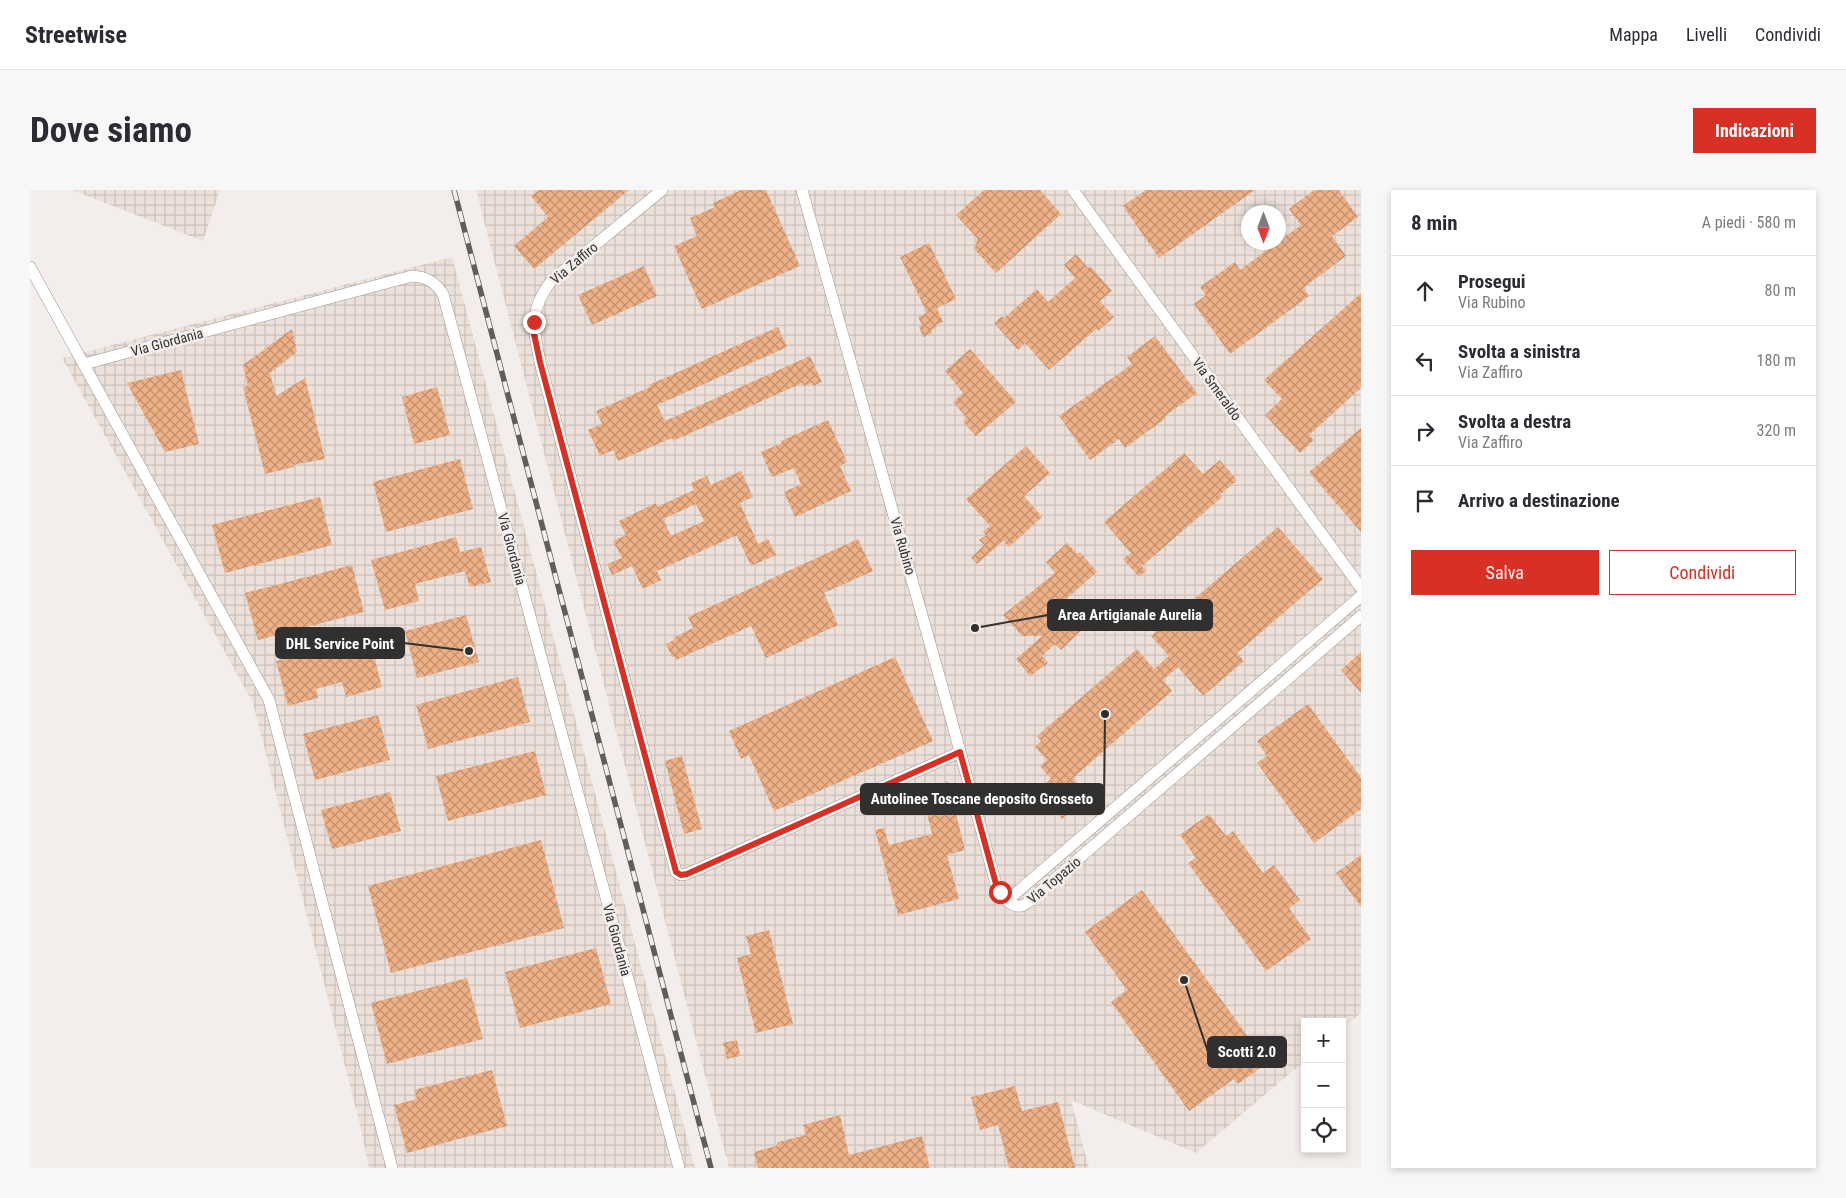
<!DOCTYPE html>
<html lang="it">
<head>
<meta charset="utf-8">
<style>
	:root { --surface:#fff; --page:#f7f7f7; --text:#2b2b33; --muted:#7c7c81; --line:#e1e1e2; --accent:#d93025 }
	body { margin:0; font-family:"Roboto Condensed",sans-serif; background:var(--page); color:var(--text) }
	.controls { position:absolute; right:15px; bottom:15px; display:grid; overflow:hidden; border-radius:0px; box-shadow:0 2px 8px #0003 }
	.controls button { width:45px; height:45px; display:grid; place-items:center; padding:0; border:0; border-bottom:1px solid var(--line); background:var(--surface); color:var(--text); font:25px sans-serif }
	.compass { position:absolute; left:1211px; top:15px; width:45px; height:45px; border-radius:50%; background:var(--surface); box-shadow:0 2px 8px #0003; rotate:180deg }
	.stop { position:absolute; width:15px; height:15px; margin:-11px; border:4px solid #d93025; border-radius:50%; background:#fff }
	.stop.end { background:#d93025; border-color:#fff; box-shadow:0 1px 5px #0008 }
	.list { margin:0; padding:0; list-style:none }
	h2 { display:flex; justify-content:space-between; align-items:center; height:65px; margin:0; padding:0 20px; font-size:21px }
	h2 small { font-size:16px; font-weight:400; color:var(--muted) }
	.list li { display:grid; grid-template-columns:32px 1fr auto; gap:15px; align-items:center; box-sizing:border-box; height:70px; padding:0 20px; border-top:1px solid var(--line) }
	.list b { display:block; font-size:19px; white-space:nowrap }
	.list p { margin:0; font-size:16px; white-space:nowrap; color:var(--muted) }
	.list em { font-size:16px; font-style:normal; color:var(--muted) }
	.actions { display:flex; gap:10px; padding:15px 20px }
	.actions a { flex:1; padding:11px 0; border:1px solid var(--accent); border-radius:0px; text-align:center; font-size:18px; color:var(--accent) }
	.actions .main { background:var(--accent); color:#fff }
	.icon { flex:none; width:28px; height:28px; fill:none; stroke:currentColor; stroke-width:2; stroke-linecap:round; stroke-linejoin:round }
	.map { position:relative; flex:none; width:1331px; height:978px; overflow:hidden; border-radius:0px }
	header { display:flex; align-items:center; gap:30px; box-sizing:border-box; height:70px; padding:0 25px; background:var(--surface); border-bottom:1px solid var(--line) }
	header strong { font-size:24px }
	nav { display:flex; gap:28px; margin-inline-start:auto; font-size:18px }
	.intro { display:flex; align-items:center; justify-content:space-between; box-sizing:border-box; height:120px; padding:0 30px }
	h1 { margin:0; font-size:35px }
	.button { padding:12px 22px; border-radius:0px; background:var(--accent); color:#fff; font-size:18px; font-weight:700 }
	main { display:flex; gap:30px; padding:0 30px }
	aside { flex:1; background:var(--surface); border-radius:0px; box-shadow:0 2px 8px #0003 }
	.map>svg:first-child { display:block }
</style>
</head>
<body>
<header>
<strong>Streetwise</strong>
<nav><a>Mappa</a><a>Livelli</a><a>Condividi</a></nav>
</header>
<div class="intro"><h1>Dove siamo</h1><a class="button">Indicazioni</a></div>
<main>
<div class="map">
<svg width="1331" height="978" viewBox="0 0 1331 978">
	<defs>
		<pattern id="industrial-grid" width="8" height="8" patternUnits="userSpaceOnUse" patternTransform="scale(1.25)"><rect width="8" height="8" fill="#ece1da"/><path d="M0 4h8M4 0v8" fill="none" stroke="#cbc1bb"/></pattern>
		<pattern id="building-cross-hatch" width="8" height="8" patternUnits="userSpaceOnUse" patternTransform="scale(1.25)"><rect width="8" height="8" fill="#eeb086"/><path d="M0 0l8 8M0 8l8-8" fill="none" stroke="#c1906e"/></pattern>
	</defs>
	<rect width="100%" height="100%" fill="#f3eeec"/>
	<path fill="url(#industrial-grid)" fill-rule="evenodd" d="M42 0H190L173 51Z
		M446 0H1331V823L1312 839V832H1275V871L1166 963 1041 910 1059 978H699ZM1218 22H1248V52H1218Z
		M422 67 665 978H339L331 939 223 513 32 168Z"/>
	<path fill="url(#building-cross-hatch)" fill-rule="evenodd" d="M509 0H599L504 79 484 56 518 27 501 6Z
		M711 0H736L770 76 672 119 644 56 667 46 660 28 685 17 683 13Z
		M954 0H1010L1031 24 966 83 943 58 946 55 947 48 926 25Z
		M1116 0H1225L1129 68 1093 16Z
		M1284 0H1309L1328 27 1302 46 1316 66 1273 98 1279 106 1200 164 1164 114 1176 105 1170 97 1205 72 1210 80 1271 35 1259 19Z
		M899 53 926 109 907 118 913 132 905 135 907 137 901 140 902 143 893 147 889 136 892 135 888 127 897 123 870 67Z
		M1046 64 1058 78 1060 76 1082 101 1070 111 1084 127 1068 141 1066 139 1019 180 995 153 988 160 964 133 972 126 974 128 1007 99 1018 112 1045 88 1034 75Z
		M614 76 627 106 562 135 548 105Z
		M1331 103V198L1279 245 1284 250 1270 263 1235 225 1252 209 1234 190Z
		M748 137 757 157 627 215 635 231 780 166 792 192 783 196 782 193 774 196 772 193 643 251 642 248 588 271 583 260 570 266 558 240 572 234 566 221 620 197 619 195Z
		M262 139 267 162 240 183 246 206 275 188 295 269 263 275 264 277 235 284 213 197 218 196 213 175Z
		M1125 146 1167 203 1135 226 1136 228 1095 258 1089 249 1060 270 1029 226 1102 174 1097 167Z
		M940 159 986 212 946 246 933 232 937 228 923 212 933 203 915 181Z
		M151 180 169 254 135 262 97 193Z
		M407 197 420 245 384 254 372 207Z
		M798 230 817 272 810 276 821 301 765 327 754 302 771 294 764 278 742 287 731 262 752 253 751 251Z
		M1331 238V342L1279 282Z
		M996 256 1020 283 994 306 1012 327 979 357 973 351 947 374 941 368 954 355 949 350 956 345 953 342 960 336 936 309Z
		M1154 263 1173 284 1190 270 1207 290 1190 305 1192 307 1112 376 1116 381 1109 387 1093 369 1101 363 1074 332Z
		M430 269 443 319 356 342 343 292Z
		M711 281 723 307 710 313 728 354 738 349 746 365 721 376 707 346H705L627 381 631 390 613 399 602 376 582 385 577 374 592 368 583 351 596 345 589 331 626 313 627 317 664 300 661 293 677 286 681 295ZM666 314 674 331 641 346 633 329Z
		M290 307 302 355 195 383 182 335Z
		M1248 337 1293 389 1207 463 1214 471 1173 506 1148 477 1133 490 1142 501 1043 588 1058 606 1032 629 1019 614 1026 608 1014 595 1021 589 1010 576 1017 570 1005 557 1011 551 1007 546 1107 459 1124 479 1139 466 1121 446Z
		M426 347 430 362 451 357 461 392 440 397 435 381 385 394 389 411 355 420 341 370Z
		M828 349 843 381 794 403 808 435 736 468 721 436 646 470 644 466 642 467 636 454 644 450 643 448 663 438 658 427Z
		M1037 353 1047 364 1050 362 1067 382 1035 410 1057 435 1031 460 1025 454 1012 466 1018 473 1000 486 986 469 1012 446H992L973 425 1025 383 1016 372Z
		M322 375 334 422 228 450 215 403Z
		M436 425 449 472 387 488 375 441Z
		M340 451 352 497 316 507 312 492 286 499 288 508 258 516 246 471 302 456 303 460Z
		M1331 462V503L1311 480Z
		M865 467 903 551 744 621 719 565 711 569 699 541Z
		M488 487 500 532 398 559 386 515Z
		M1278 514 1331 588V619L1284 653 1227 573 1237 566 1227 551Z
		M348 525 360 570 285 590 273 544Z
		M505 561 516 605 418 631 406 586Z
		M652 566 672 639 654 644 635 571Z
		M918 592 935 660 917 665 929 709 868 725 845 640 854 638 859 655 902 644 896 620 906 617 900 596Z
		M360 602 371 641 302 659 291 620Z
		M1179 624 1196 646 1203 641 1233 683 1244 675 1270 710 1259 718 1281 749 1236 781 1158 673 1166 668 1150 645Z
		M511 650 534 738 361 783 338 696Z
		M1331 665V717L1306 683Z
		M1112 700 1237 873 1208 894 1204 889 1159 921 1081 812 1097 800 1055 742Z
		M739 740 763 834 726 843 707 768 721 764 716 746Z
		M566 758 581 814 490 838 475 782Z
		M437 788 453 849 357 874 341 813Z
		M707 850 710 866 697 869 693 853Z
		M462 880 477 936 377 963 364 915 387 909 384 900Z
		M985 896 992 921 1028 912 1045 978H979L968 935 950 940 941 907Z
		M810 925 819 965 892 946 900 978H728L724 962 746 956 748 952 776 945 773 935Z"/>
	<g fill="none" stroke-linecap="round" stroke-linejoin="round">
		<defs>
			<path id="street" d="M632 0 521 91C499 121 503 137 510 172L646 682 651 685 657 684 930 562
				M772 0 919 521 966 694C972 706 983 723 997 713L1331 426
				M1043 0 1331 398
				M0 77 239 510 362 978
				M54 174 382 86C397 87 405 92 413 104L649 978
				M978 710 1331 406"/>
		</defs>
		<use href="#street" stroke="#9a9794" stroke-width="12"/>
		<use href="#street" stroke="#fff" stroke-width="11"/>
		<defs>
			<path id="rail" d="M424 0 681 978"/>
		</defs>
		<use href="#rail" stroke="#605e5c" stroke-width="5.5"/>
		<use href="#rail" stroke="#f3eeec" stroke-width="4" stroke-dasharray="11" stroke-linecap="butt"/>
	</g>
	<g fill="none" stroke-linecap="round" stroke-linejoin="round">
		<path stroke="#d93025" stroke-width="6" d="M504 132V144L510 172 646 682 651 685 657 684 930 562 966 694 970 702"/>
	</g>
	<g text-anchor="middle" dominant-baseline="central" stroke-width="5" stroke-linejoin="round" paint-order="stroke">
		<g font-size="14" fill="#32302f" stroke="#f3eeec">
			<text transform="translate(544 73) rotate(-40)">Via Zaffiro</text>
			<text transform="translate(137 152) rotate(-15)">Via Giordania</text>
			<text transform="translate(1187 199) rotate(54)">Via Smeraldo</text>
			<text transform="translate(873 356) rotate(74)">Via Rubino</text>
			<text transform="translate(482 359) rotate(75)">Via Giordania</text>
			<text transform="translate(1024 690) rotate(-40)">Via Topazio</text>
			<text transform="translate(587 750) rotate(75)">Via Giordania</text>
		</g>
	</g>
	<path fill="none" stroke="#32302f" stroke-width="2" d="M945 438L1018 425M439 461L374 453M1075 524L1074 609M1154 790L1178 862"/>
	<g fill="#32302f" stroke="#f3eeec" stroke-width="2">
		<circle cx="945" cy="438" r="5"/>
		<circle cx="439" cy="461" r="5"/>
		<circle cx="1075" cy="524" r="5"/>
		<circle cx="1154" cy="790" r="5"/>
	</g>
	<g fill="#32302f" stroke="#32302f" stroke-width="2">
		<rect x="1018" y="410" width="164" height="30" rx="5"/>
		<rect x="246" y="438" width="128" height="30" rx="5"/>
		<rect x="831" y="594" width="243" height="30" rx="5"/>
		<rect x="1178" y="847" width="78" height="30" rx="5"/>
	</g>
	<g font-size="15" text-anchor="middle" font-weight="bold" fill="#fff">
		<text x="1100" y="430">Area Artigianale Aurelia</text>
		<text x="310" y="459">DHL Service Point</text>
		<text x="952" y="614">Autolinee Toscane deposito Grosseto</text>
		<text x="1217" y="867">Scotti 2.0</text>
	</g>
</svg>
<div class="controls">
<button>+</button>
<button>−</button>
<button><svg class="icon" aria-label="locate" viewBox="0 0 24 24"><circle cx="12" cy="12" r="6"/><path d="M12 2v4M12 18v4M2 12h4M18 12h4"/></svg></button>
</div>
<svg class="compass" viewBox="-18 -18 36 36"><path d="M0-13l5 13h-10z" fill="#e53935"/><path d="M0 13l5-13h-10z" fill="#7c7c81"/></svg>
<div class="stop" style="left:970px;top:702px"></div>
<div class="stop end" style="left:504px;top:132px"></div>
</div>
<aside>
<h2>8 min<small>A piedi · 580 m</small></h2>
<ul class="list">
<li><svg class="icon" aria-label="ahead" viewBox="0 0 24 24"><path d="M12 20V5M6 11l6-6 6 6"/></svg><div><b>Prosegui</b><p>Via Rubino</p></div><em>80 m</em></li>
<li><svg class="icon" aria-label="left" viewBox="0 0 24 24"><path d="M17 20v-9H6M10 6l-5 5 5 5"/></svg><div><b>Svolta a sinistra</b><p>Via Zaffiro</p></div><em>180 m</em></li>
<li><svg class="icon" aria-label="right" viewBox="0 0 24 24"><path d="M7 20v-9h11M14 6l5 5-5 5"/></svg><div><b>Svolta a destra</b><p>Via Zaffiro</p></div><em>320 m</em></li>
<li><svg class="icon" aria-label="arrive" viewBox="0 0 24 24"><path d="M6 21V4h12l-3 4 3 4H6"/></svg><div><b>Arrivo a destinazione</b></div></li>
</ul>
<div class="actions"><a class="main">Salva</a><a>Condividi</a></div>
</aside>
</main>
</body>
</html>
